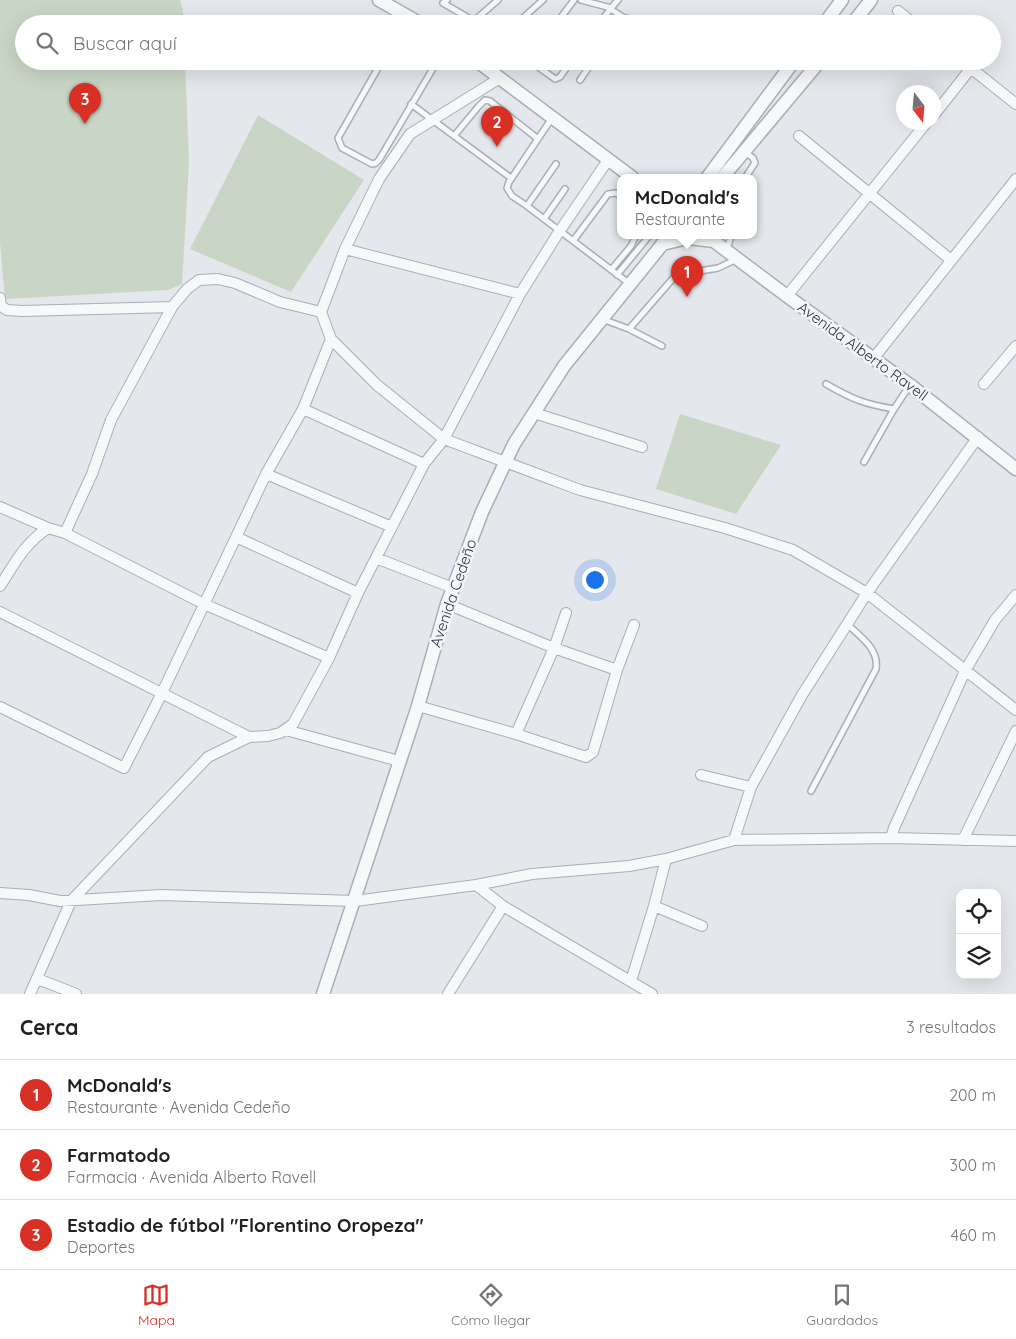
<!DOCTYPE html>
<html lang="es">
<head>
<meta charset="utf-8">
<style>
	:root { --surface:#fff; --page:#f6f6f6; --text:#202124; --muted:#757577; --line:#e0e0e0; --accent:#d93025 }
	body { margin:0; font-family:Quicksand,sans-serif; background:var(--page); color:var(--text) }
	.controls { position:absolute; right:15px; bottom:15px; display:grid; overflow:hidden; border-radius:10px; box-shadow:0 5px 20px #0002 }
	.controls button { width:45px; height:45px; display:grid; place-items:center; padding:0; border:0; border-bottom:1px solid var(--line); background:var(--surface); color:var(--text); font:25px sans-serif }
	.compass { position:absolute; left:896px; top:85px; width:45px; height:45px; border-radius:50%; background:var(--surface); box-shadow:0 5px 20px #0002; rotate:164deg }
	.you { position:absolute; left:594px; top:579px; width:18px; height:18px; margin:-12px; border:4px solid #fff; border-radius:50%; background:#1a73e8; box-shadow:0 0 0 8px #1a73e833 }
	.badge { display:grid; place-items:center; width:32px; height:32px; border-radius:50%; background:var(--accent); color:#fff; font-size:16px; font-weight:700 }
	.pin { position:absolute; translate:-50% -41px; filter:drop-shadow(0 1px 2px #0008) }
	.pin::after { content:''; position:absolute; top:26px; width:18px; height:15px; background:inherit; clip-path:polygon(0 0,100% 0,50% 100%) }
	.popup { position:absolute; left:617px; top:174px; width:140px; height:65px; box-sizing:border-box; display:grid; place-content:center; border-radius:10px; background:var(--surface); filter:drop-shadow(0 1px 4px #0005); font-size:16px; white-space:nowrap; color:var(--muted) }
	.popup b { font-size:19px; color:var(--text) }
	.popup::after { content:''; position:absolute; left:50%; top:100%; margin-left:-10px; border:10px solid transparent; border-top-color:var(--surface) }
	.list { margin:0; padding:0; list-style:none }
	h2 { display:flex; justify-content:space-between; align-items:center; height:65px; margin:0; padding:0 20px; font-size:21px }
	h2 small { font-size:16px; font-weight:400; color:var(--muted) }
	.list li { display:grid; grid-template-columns:32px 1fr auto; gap:15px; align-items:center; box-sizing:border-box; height:70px; padding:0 20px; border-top:1px solid var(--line) }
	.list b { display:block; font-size:19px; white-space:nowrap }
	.list p { margin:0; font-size:16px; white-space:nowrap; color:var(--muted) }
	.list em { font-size:16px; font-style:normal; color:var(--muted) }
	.icon { flex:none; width:28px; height:28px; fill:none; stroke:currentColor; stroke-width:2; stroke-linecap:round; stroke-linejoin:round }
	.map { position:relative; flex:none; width:1016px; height:994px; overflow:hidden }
	.search { position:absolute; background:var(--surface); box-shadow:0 5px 20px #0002; left:15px; right:15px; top:15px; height:55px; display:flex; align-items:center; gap:12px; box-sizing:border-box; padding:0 18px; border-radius:28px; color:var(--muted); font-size:19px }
	.sheet { height:275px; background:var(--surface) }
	nav { display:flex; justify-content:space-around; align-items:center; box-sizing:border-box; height:70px; border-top:1px solid var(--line); background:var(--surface); font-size:14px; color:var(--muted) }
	nav a { display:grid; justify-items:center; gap:2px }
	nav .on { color:var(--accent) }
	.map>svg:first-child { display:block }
</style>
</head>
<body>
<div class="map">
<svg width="1016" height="994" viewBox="0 0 1016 994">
	<rect width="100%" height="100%" fill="#e4e7ec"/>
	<path fill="#c9d6c5" d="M0 0H180L183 11 184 24H24V61H185L189 162 182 284 168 290 5 299 0 242Z
		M258 115 364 180 291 292 190 249Z
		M680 414 781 445 736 514 656 489Z"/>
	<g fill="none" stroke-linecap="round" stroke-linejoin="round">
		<defs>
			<path id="service" d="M447 0 443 3 479 24
				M581 0 611 8 618 0
				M475 20 498 0
				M516 24 543 0
				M556 24 574 0
				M599 24 611 8 612 10 623 17 645 24
				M618 24 623 17
				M382 61 338 138 342 148 372 164 376 163 379 160 435 65 436 61
				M530 61 555 79 560 77 571 61
				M580 80 593 61
				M411 104 511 178
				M552 118 509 182 507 188 512 196 527 206 556 164
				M454 136 478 107 485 100 490 101 538 139
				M745 152 753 158 755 163 745 178
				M527 206 630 284
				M544 219 565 189
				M573 241 608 194 616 193 621 196
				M727 250 731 236
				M611 270 631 246 636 236
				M617 275 649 236
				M602 319 629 329
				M662 346 629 329 676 275 718 268 737 259
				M826 384C852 399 864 404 894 409L910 385
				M864 462 894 409
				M811 791 876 669C879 649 861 637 847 624"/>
			<path id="minor" d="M898 11 914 24
				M962 61 1016 104
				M934 115 971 68
				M799 136 951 260
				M345 249 520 294
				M787 296 927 122
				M0 298 1 306 7 310 22 311 172 307
				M331 339 377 385 444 439 580 490 725 528 793 550 867 593 1016 710
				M873 359 1016 179
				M984 384 1016 346
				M303 409 424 464
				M534 413 642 447
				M266 474 392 527
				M0 507 48 528
				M65 533 204 604 329 658
				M236 537 358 593
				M376 558 453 588
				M0 586C15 563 24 544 48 528L65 533 92 474 111 420 172 307 187 289 199 280 218 279 235 283 280 302 321 312
				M447 604 554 648 617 670
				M0 612 249 737
				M418 706 516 734 586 757 593 752 617 670 634 625
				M0 707 124 768 162 693 266 474 303 409 331 339 321 312 345 249 379 179 410 134 500 78
				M286 730 399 761
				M516 734 554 648 566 613
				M701 775 751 787
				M891 838 894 828 965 671 995 620 1016 595
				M734 840 751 787 802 695 867 593 978 437
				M963 840 1016 731
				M476 885 503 906 652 994
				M0 893 29 895 60 901 161 895 355 901 476 885 532 874 629 866 666 859 734 840 891 838 1016 841
				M654 906 702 926
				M38 979 76 994
				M631 981 654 906 666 859
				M30 994 71 901 208 757 249 737 268 736 280 733 293 724 329 658 358 593 424 464 444 439 520 294 557 235 608 160
				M448 994 503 906"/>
			<path id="tertiary" d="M379 0 421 24
				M824 24 842 0
				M852 24 871 0
				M477 61 633 178
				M707 178 794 61
				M722 178 820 61
				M707 236 787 296 910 385 1016 469
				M662 244 688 238 714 241 713 238
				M323 994 418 706 447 604 482 512 514 444 564 366 669 236"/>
		</defs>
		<use href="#service" stroke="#a9aeb7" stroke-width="8"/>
		<use href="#minor" stroke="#a9aeb7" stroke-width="12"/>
		<use href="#tertiary" stroke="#a9aeb7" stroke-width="15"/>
		<use href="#service" stroke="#f7f8fa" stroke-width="5"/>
		<use href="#minor" stroke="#f7f8fa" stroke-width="10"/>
		<use href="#tertiary" stroke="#f7f8fa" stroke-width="12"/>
	</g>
	<g text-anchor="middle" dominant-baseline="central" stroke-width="5" stroke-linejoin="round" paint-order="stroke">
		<g font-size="15" fill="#2b3445" stroke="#f4f6f9">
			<text transform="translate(863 351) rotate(36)">Avenida Alberto Ravell</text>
			<text transform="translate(453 593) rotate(-71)">Avenida Cedeño</text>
		</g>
	</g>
</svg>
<div class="controls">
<button><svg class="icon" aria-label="locate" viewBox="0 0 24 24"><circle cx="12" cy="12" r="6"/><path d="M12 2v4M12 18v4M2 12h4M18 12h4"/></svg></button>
<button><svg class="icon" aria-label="layers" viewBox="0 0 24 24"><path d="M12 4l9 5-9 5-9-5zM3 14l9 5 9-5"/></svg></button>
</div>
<svg class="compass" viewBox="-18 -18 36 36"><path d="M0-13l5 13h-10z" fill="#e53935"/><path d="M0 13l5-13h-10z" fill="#757577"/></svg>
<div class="you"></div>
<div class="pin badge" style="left:687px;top:297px">1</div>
<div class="popup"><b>McDonald's</b>Restaurante</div>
<div class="pin badge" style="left:497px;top:147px">2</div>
<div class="pin badge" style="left:85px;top:124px">3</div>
<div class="search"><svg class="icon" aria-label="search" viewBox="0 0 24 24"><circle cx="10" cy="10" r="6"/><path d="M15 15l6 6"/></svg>Buscar aquí</div>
</div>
<section class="sheet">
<h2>Cerca<small>3 resultados</small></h2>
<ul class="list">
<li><span class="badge">1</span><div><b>McDonald's</b><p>Restaurante · Avenida Cedeño</p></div><em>200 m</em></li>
<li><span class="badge">2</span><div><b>Farmatodo</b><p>Farmacia · Avenida Alberto Ravell</p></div><em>300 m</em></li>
<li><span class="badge">3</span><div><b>Estadio de fútbol &quot;Florentino Oropeza&quot;</b><p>Deportes</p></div><em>460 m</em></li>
</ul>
</section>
<nav>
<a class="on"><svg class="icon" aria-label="map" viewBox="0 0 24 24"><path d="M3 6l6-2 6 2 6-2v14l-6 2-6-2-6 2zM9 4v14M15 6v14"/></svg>Mapa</a>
<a><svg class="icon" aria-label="directions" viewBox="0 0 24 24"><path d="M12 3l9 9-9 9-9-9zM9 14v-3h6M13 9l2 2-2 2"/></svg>Cómo llegar</a>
<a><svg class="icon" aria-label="saved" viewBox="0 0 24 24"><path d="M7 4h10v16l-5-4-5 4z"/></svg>Guardados</a>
</nav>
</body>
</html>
